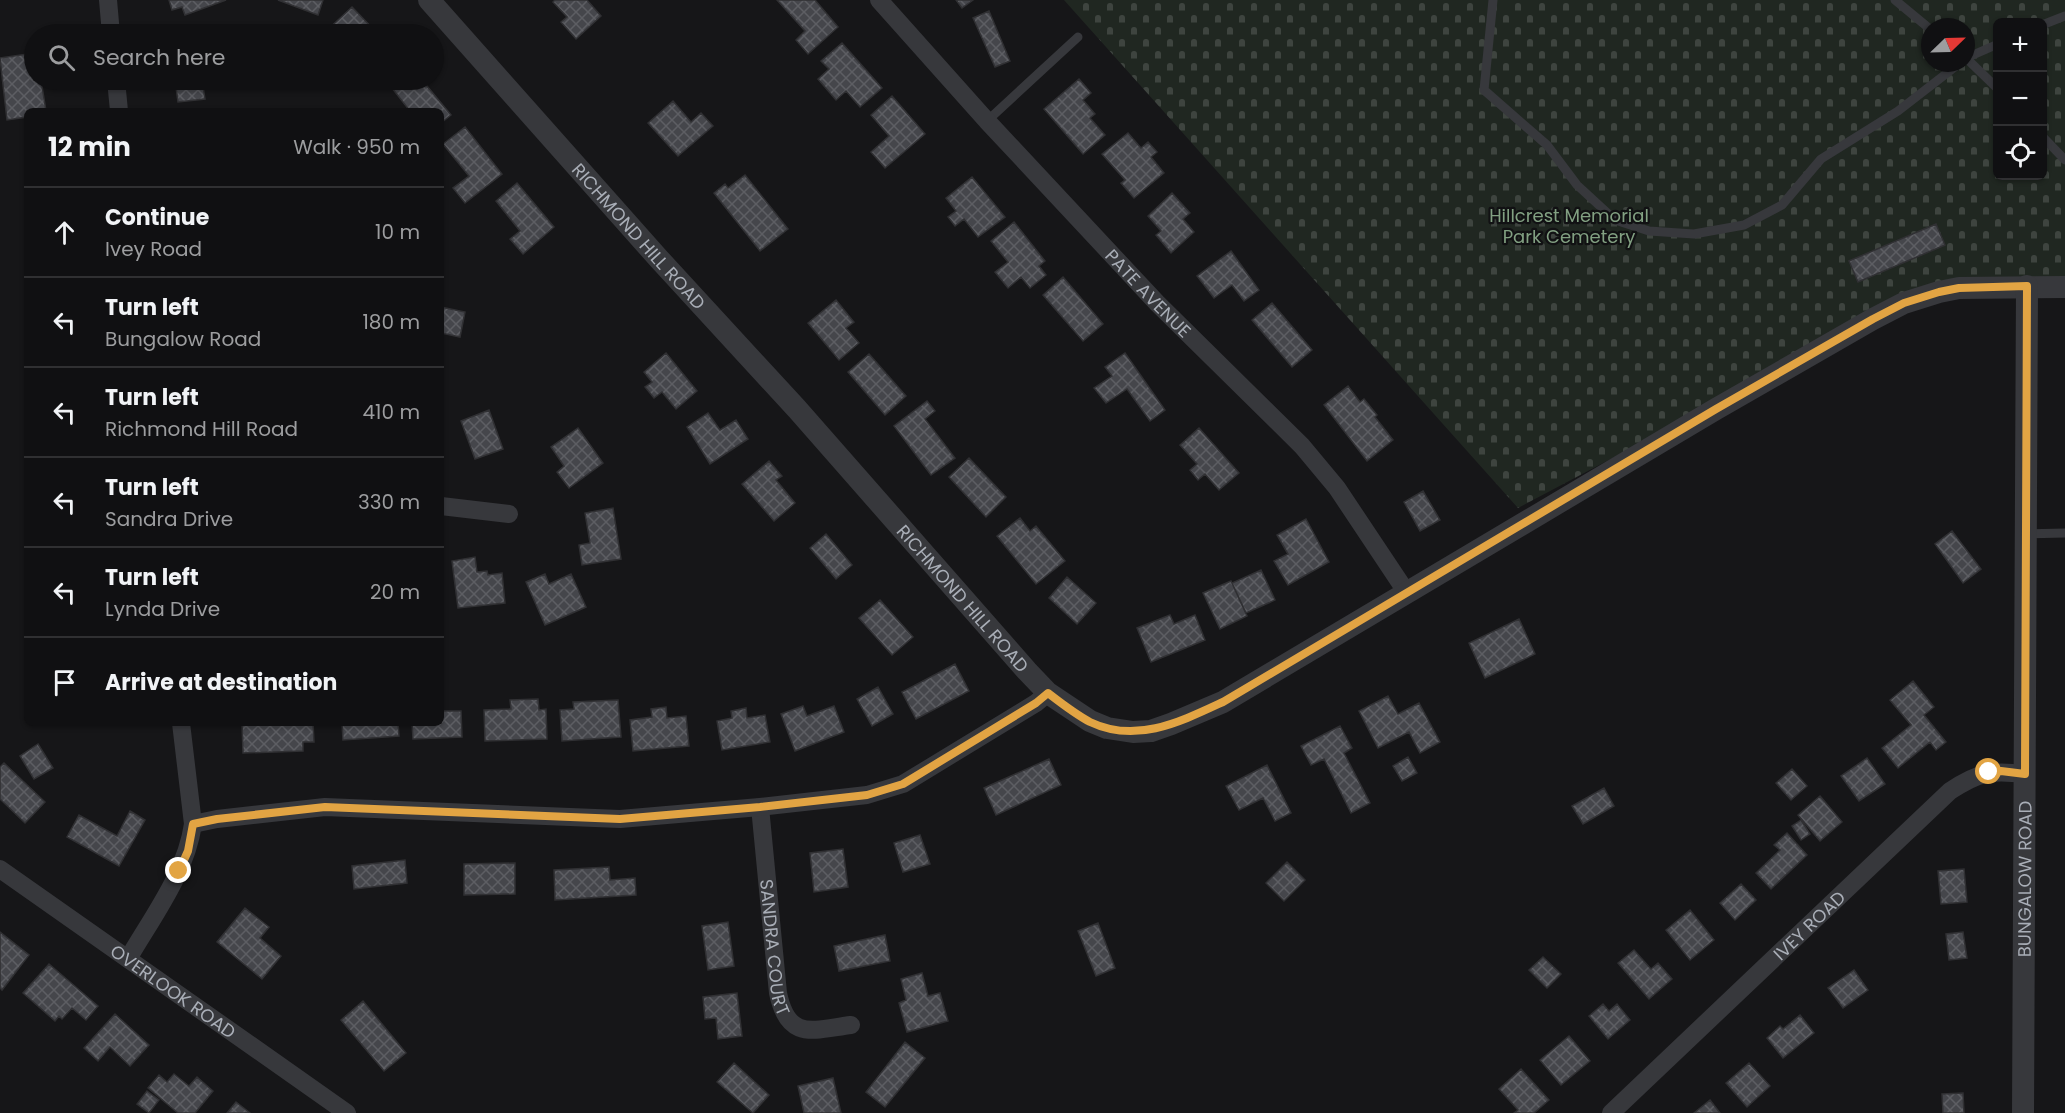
<!DOCTYPE html>
<html lang="en">
<head>
<meta charset="utf-8">
<style>
	:root { --surface:#101012; --page:#1e1e20; --text:#f1f3f6; --muted:#9c9d9f; --line:#303032 }
	body { margin:0; font-family:Poppins,sans-serif; background:var(--page); color:var(--text) }
	.controls { position:absolute; right:18px; top:18px; display:grid; overflow:hidden; border-radius:9px; box-shadow:0 2px 4px #0004 }
	.controls button { width:54px; height:54px; display:grid; place-items:center; padding:0; border:0; border-bottom:2px solid var(--line); background:var(--surface); color:var(--text); font:30px sans-serif }
	.compass { position:absolute; left:1921px; top:18px; width:54px; height:54px; border-radius:50%; background:var(--surface); box-shadow:0 2px 4px #0004; rotate:67deg }
	.stop { position:absolute; width:18px; height:18px; margin:-14px; border:4px solid #e2a443; border-radius:50%; background:#fff }
	.stop.end { background:#e2a443; border-color:#fff; box-shadow:0 2px 6px #0008 }
	.list { margin:0; padding:0; list-style:none }
	h2 { display:flex; justify-content:space-between; align-items:center; height:78px; margin:0; padding:0 24px; font-size:26px }
	h2 small { font-size:20px; font-weight:400; color:var(--muted) }
	.list li { display:grid; grid-template-columns:39px 1fr auto; gap:18px; align-items:center; box-sizing:border-box; height:90px; padding:0 24px; border-top:2px solid var(--line) }
	.list b { display:block; font-size:22px; white-space:nowrap }
	.list p { margin:0; font-size:20px; white-space:nowrap; color:var(--muted) }
	.list em { font-size:20px; font-style:normal; color:var(--muted) }
	.icon { flex:none; width:33px; height:33px; fill:none; stroke:currentColor; stroke-width:2; stroke-linecap:round; stroke-linejoin:round }
	.map { position:relative; flex:none; width:2065px; height:1113px; overflow:hidden }
	.search { position:absolute; background:var(--surface); box-shadow:0 2px 4px #0004; left:24px; top:24px; width:420px; height:66px; display:flex; align-items:center; gap:15px; box-sizing:border-box; padding:0 21px; border-radius:33px; color:var(--muted); font-size:22px }
	.panel { position:absolute; background:var(--surface); box-shadow:0 2px 4px #0004; left:24px; top:108px; width:420px; height:618px; border-radius:9px }
	.map>svg:first-child { display:block }
</style>
</head>
<body>
<div class="map">
<svg width="2065" height="1113" viewBox="0 0 2065 1113">
	<defs>
		<pattern id="cemetery-stones" width="16" height="16" patternUnits="userSpaceOnUse" patternTransform="scale(1.5)"><rect width="16" height="16" fill="#202721"/><path d="M2 7V4a2 2 0 0 1 4 0v3zM10 15v-3a2 2 0 0 1 4 0v3z" fill="#3e443f"/></pattern>
		<pattern id="building-cross-hatch" width="8" height="8" patternUnits="userSpaceOnUse" patternTransform="scale(1.5)"><rect width="8" height="8" fill="#45464b"/><path d="M0 0l8 8M0 8l8-8" fill="none" stroke="#5d5e63"/></pattern>
	</defs>
	<rect width="100%" height="100%" fill="#161618"/>
	<path fill="url(#cemetery-stones)" fill-rule="evenodd" d="M1064 0H2065V288H1959L1830 343 1518 508ZM1998 22H2042V176H1998ZM1930 27H1966V63H1930Z"/>
	<path fill="url(#building-cross-hatch)" stroke="#303033" stroke-width="1.5" d="M169 0H226L185 15 182 7 172 10Z
		M278 0H323L318 15Z
		M555 0H587L601 16 576 39 561 22 567 17 553 2Z
		M777 0H815L838 27 808 54 796 40 805 31Z
		M956 0H973L962 8Z
		M352 7 378 34H323Z
		M989 11 1010 61 995 67 973 18Z
		M842 43 882 88 860 107 846 91 836 100 818 79 829 69 821 61Z
		M34 53V80H41L46 111H27V117L7 120 0 58Z
		M1079 79 1091 93 1083 100 1095 114 1090 118 1105 135 1083 154 1044 109Z
		M175 80H202L205 99 178 102Z
		M392 80H422L451 115 441 123V111H410L388 83Z
		M892 96 925 134 885 168 871 152 889 136 871 115Z
		M673 101 691 122 701 113 713 126 678 156 648 123Z
		M465 127 502 174 465 203 453 188 469 176 443 144Z
		M1128 133 1141 148 1148 142 1157 152 1151 157 1164 173 1134 198 1121 183 1125 180 1102 154Z
		M745 175 788 229 760 251 714 193 725 184 728 188Z
		M972 177 1005 217 978 237 964 219 955 226 948 217 956 211 946 198Z
		M517 183 554 227 523 254 510 239 520 231 496 201Z
		M1172 193 1190 213 1183 219 1194 232 1171 253 1156 235 1161 231 1148 216Z
		M1014 222 1045 261 1039 266 1046 275 1030 288 1021 277 1008 288 995 272 1008 262 991 241Z
		M1936 224 1945 245 1858 282 1849 261Z
		M1231 251 1259 290 1244 301 1232 285 1214 298 1197 276Z
		M1063 277 1103 324 1083 341 1043 295Z
		M836 300 854 322 846 328 859 343 839 360 808 323Z
		M1272 303 1312 350 1292 367 1252 320Z
		M441 307 465 312 460 337 441 333Z
		M666 353 697 391 676 409 662 392 654 398 645 387 652 382 644 372Z
		M1125 353 1165 410 1150 421 1127 389 1106 403 1094 388 1112 376 1105 367Z
		M869 354 906 396 885 415 848 372Z
		M1348 386 1360 402 1364 399 1377 415 1375 417 1393 440 1367 461 1324 405Z
		M927 401 935 411 925 419 955 458 931 475 894 426Z
		M489 410 503 449 475 459 461 421Z
		M708 413 720 430 736 420 748 439 710 464 687 427Z
		M578 428 603 463 569 488 557 472 564 466 551 447Z
		M1199 428 1239 473 1219 490 1205 474 1198 480 1190 470 1197 464 1180 445Z
		M969 458 1006 497 986 517 949 477Z
		M769 461 782 476 776 480 795 503 774 521 742 484Z
		M1423 491 1440 520 1420 531 1404 502Z
		M613 508 621 559 582 565 579 545 590 543 585 513Z
		M1020 518 1030 531 1036 526 1065 561 1036 584 997 536Z
		M1306 519 1329 562 1288 585 1274 561 1288 554 1277 535Z
		M1952 531 1981 569 1963 583 1935 544Z
		M826 534 852 565 836 579 810 548Z
		M475 557 477 572 487 571 488 575 502 573 505 603 458 608 452 561Z
		M1261 570 1275 600 1246 613 1232 583Z
		M545 574 549 584 571 574 586 607 545 625 526 582Z
		M1067 577 1096 603 1077 624 1049 598Z
		M1231 581 1247 616 1220 629 1203 593Z
		M880 600 913 637 892 655 859 618Z
		M1170 615 1174 624 1195 615 1205 640 1151 662 1137 628Z
		M1519 619 1535 654 1485 678 1469 643Z
		M955 664 969 691 916 719 902 692Z
		M1913 681 1934 707 1924 715 1946 742 1936 750 1930 742 1898 768 1882 748 1911 725 1890 700Z
		M878 687 893 714 872 726 857 699Z
		M1388 696 1398 714 1419 703 1440 742 1420 753 1409 732 1378 748 1359 711Z
		M538 699 539 710 546 709 547 739 485 741 484 710 511 709 510 700Z
		M618 700 621 737 562 741 560 710 574 709 573 702Z
		M803 706 807 716 834 706 844 732 795 751 781 714Z
		M666 707 667 718 686 716 689 746 633 751 630 720 652 717 651 709Z
		M746 708 747 718 765 715 770 742 722 750 717 721 732 718 731 711Z
		M441 711H461L462 737 413 739 412 723H441Z
		M242 723H313L314 742H303V751L243 753Z
		M342 723H398L399 736 343 740Z
		M1340 726 1352 748 1344 753 1370 803 1351 813 1324 759 1311 765 1301 746Z
		M38 744 53 768 34 779 20 756Z
		M1408 757 1417 773 1402 781 1393 766Z
		M1867 758 1885 784 1859 801 1841 776Z
		M1049 759 1061 785 996 815 984 788Z
		M4 763 45 802 25 823 0 799V767Z
		M1267 765 1291 813 1275 821 1263 798 1239 810 1226 786Z
		M1792 769 1807 786 1791 800 1776 783Z
		M1604 788 1614 806 1583 824 1572 806Z
		M1820 796 1842 822 1820 841 1798 815Z
		M130 811 145 820 119 866 67 837 79 815 117 836Z
		M1801 820 1810 834 1801 840 1792 826Z
		M1787 833 1807 855 1771 889 1756 873 1780 850 1774 845Z
		M920 835 930 864 903 872 894 843Z
		M843 849 848 887 814 892 810 853Z
		M405 860 407 883 354 889 352 866Z
		M1287 862 1305 880 1284 901 1266 883Z
		M515 863V894L464 895V864Z
		M609 867 610 880 635 878 636 895 555 900 554 870Z
		M1964 869 1967 902 1941 904 1938 871Z
		M1741 884 1756 900 1735 920 1720 903Z
		M245 908 269 927 260 938 281 956 262 979 217 942Z
		M1690 910 1714 940 1690 960 1666 930Z
		M728 922 734 966 708 970 702 926Z
		M1098 923 1115 968 1096 976 1078 931Z
		M0 932 29 955 2 990 0 988Z
		M1963 932 1967 958 1949 960 1946 934Z
		M885 935 890 961 839 971 834 946Z
		M1634 950 1651 969 1658 963 1672 979 1649 999 1618 963Z
		M1543 957 1561 974 1547 988 1529 970Z
		M49 964 98 1006 86 1020 72 1008 62 1019 59 1016 55 1021 23 993Z
		M1854 970 1868 990 1843 1008 1828 988Z
		M922 973 928 996 940 993 948 1021 907 1032 899 1003 906 1000 901 979Z
		M737 993 742 1036 718 1039 716 1018 705 1019 703 997Z
		M363 1001 406 1053 384 1071 341 1020Z
		M1603 1004 1609 1011 1617 1004 1630 1020 1608 1039 1589 1016Z
		M115 1014 149 1045 130 1066 110 1047 98 1061 84 1048Z
		M1800 1015 1814 1033 1783 1058 1767 1038 1780 1026 1783 1029Z
		M1569 1036 1590 1061 1561 1085 1540 1060Z
		M905 1042 925 1058 885 1107 866 1092Z
		M734 1063 769 1095 753 1113 717 1082Z
		M1749 1063 1770 1086 1747 1107 1726 1083Z
		M1521 1069 1549 1100 1534 1113H1514L1518 1110 1499 1089Z
		M174 1074 189 1086 197 1077 213 1091 195 1113H178L148 1088 159 1075 167 1082Z
		M833 1078 841 1113H804L798 1086Z
		M147 1091 159 1100 149 1113 137 1104Z
		M1963 1093 1964 1113H1943L1942 1094Z
		M1710 1100 1720 1113H1694Z
		M236 1102 250 1113H227Z"/>
	<g fill="none" stroke-linecap="round" stroke-linejoin="round">
		<path stroke="#37383c" stroke-width="9" d="M1493 0 1484 90 1547 145 1577 185 1615 220 1649 231 1694 234 1744 225 1782 205 1821 159 1898 111 1960 63
			M1895 0 1930 29
			M2042 25 2065 16
			M1966 58 1998 89
			M1966 58 1998 44
			M987 121 1078 37
			M2042 136 2065 160
			M2026 534 2065 533"/>
		<g stroke="#37383c" stroke-width="18">
			<path d="M108 0 111 34"/>
			<path id="s1" d="M879 0 987 121 1157 303 1302 446 1337 488 1407 593"/>
			<path d="M116 80 119 111"/>
			<path d="M441 506 509 514"/>
			<path id="s2" d="M760 807 778 993C788 1041 812 1030 851 1025"/>
			<path d="M193 824 217 819 325 807 620 819 760 807 867 795 903 784 1036 703 1048 693"/>
			<path id="s3" d="M0 869 347 1113"/>
			<path d="M128 959C153 916 186 873 193 824L181 723"/>
			<path id="s4" d="M1611 1113 1950 791C1979 772 1990 770 2025 774"/>
		</g>
		<g stroke="#37383c" stroke-width="22">
			<path id="s5" d="M429 0 659 259 797 409 1027 671 1048 693 1090 721 1107 728 1133 732 1151 731 1171 724 1223 702 1716 409 1873 319 1904 303 1939 292 1959 288 2065 287"/>
			<path id="s6" d="M2023 1113 2027 286"/>
		</g>
	</g>
	<g fill="none" stroke-linecap="round" stroke-linejoin="round">
		<path stroke="#e2a443" stroke-width="8" d="M179 871 188 851 193 824 217 819 325 807 620 819 760 807 867 795 903 784 1036 703 1048 693C1061 703 1075 714 1090 722 1136 744 1180 722 1223 702L1716 409 1873 319 1904 303 1939 292 1959 288 2027 286 2025 774 2001 771 1989 772"/>
	</g>
	<g text-anchor="middle" dominant-baseline="central" stroke-width="4.5" stroke-linejoin="round" paint-order="stroke">
		<g font-size="18" fill="#82a082" stroke="#111113">
			<text x="1569" y="215">Hillcrest Memorial<tspan x="1569" dy="21">Park Cemetery</tspan></text>
		</g>
		<g font-size="18" fill="#a9aeb7" stroke="#111113">
			<text stroke="none"><textPath href="#s5" startOffset="316">RICHMOND HILL ROAD</textPath></text>
			<text stroke="none"><textPath href="#s1" startOffset="398">PATE AVENUE</textPath></text>
			<text stroke="none"><textPath href="#s5" startOffset="802">RICHMOND HILL ROAD</textPath></text>
			<text stroke="none"><textPath href="#s6" startOffset="234">BUNGALOW ROAD</textPath></text>
			<text stroke="none"><textPath href="#s4" startOffset="273">IVEY ROAD</textPath></text>
			<text stroke="none"><textPath href="#s2" startOffset="141">SANDRA COURT</textPath></text>
			<text stroke="none"><textPath href="#s3" startOffset="212">OVERLOOK ROAD</textPath></text>
		</g>
	</g>
</svg>
<div class="controls">
<button>+</button>
<button>−</button>
<button><svg class="icon" aria-label="locate" viewBox="0 0 24 24"><circle cx="12" cy="12" r="6"/><path d="M12 2v4M12 18v4M2 12h4M18 12h4"/></svg></button>
</div>
<svg class="compass" viewBox="-18 -18 36 36"><path d="M0-13l5 13h-10z" fill="#e53935"/><path d="M0 13l5-13h-10z" fill="#9c9d9f"/></svg>
<div class="stop" style="left:1989px;top:772px"></div>
<div class="stop end" style="left:179px;top:871px"></div>
<div class="search"><svg class="icon" aria-label="search" viewBox="0 0 24 24"><circle cx="10" cy="10" r="6"/><path d="M15 15l6 6"/></svg>Search here</div>
<section class="panel">
<h2>12 min<small>Walk · 950 m</small></h2>
<ul class="list">
<li><svg class="icon" aria-label="ahead" viewBox="0 0 24 24"><path d="M12 20V5M6 11l6-6 6 6"/></svg><div><b>Continue</b><p>Ivey Road</p></div><em>10 m</em></li>
<li><svg class="icon" aria-label="left" viewBox="0 0 24 24"><path d="M17 20v-9H6M10 6l-5 5 5 5"/></svg><div><b>Turn left</b><p>Bungalow Road</p></div><em>180 m</em></li>
<li><svg class="icon" aria-label="left" viewBox="0 0 24 24"><path d="M17 20v-9H6M10 6l-5 5 5 5"/></svg><div><b>Turn left</b><p>Richmond Hill Road</p></div><em>410 m</em></li>
<li><svg class="icon" aria-label="left" viewBox="0 0 24 24"><path d="M17 20v-9H6M10 6l-5 5 5 5"/></svg><div><b>Turn left</b><p>Sandra Drive</p></div><em>330 m</em></li>
<li><svg class="icon" aria-label="left" viewBox="0 0 24 24"><path d="M17 20v-9H6M10 6l-5 5 5 5"/></svg><div><b>Turn left</b><p>Lynda Drive</p></div><em>20 m</em></li>
<li><svg class="icon" aria-label="arrive" viewBox="0 0 24 24"><path d="M6 21V4h12l-3 4 3 4H6"/></svg><div><b>Arrive at destination</b></div></li>
</ul>
</section>
</div>
</body>
</html>
